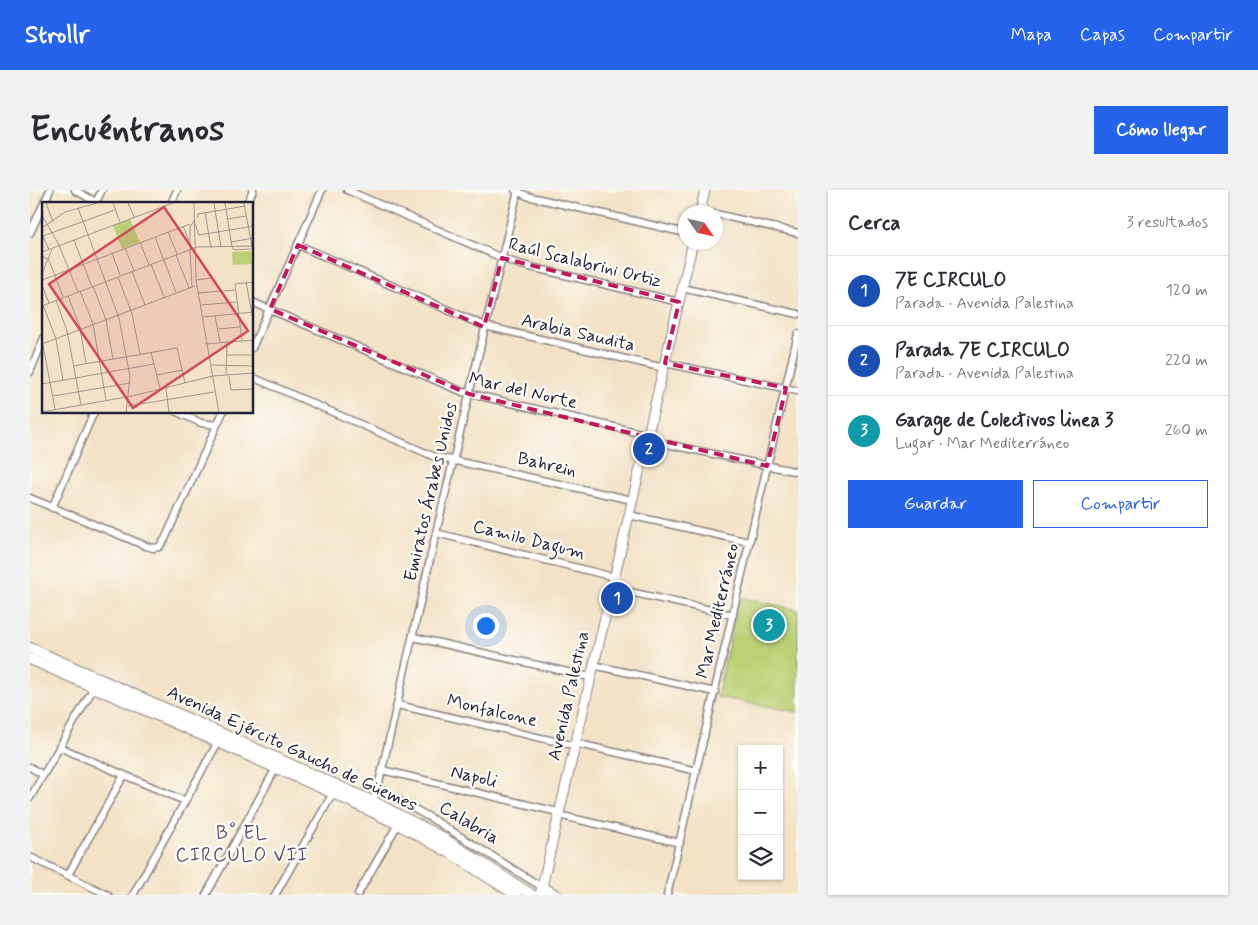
<!DOCTYPE html>
<html lang="es">
<head>
<meta charset="utf-8">
<style>
	:root { --surface:#fff; --page:#f2f2f3; --text:#2b2b33; --muted:#7c7c81; --line:#e1e1e2; --accent:#2563eb }
	body { margin:0; font-family:Mynerve,sans-serif; background:var(--page); color:var(--text) }
	.controls { position:absolute; right:15px; bottom:15px; display:grid; overflow:hidden; border-radius:0px; box-shadow:0 1px 4px #0004 }
	.controls button { width:45px; height:45px; display:grid; place-items:center; padding:0; border:0; border-bottom:1px solid var(--line); background:var(--surface); color:var(--text); font:25px sans-serif }
	.compass { position:absolute; left:648px; top:15px; width:45px; height:45px; border-radius:50%; background:var(--surface); box-shadow:0 1px 4px #0004; rotate:124deg }
	.you { position:absolute; left:455px; top:435px; width:18px; height:18px; margin:-12px; border:4px solid #fff; border-radius:50%; background:#1a73e8; box-shadow:0 0 0 8px #1a73e833 }
	.badge { display:grid; place-items:center; width:32px; height:32px; border-radius:50%; background:var(--accent); color:#fff; font-size:16px; font-weight:700 }
	.pin { position:absolute; translate:-50% -50%; border:2px solid #fff; box-shadow:0 1px 5px #0006 }
	.list { margin:0; padding:0; list-style:none }
	h2 { display:flex; justify-content:space-between; align-items:center; height:65px; margin:0; padding:0 20px; font-size:21px }
	h2 small { font-size:16px; font-weight:400; color:var(--muted) }
	.list li { display:grid; grid-template-columns:32px 1fr auto; gap:15px; align-items:center; box-sizing:border-box; height:70px; padding:0 20px; border-top:1px solid var(--line) }
	.list b { display:block; font-size:19px; white-space:nowrap }
	.list p { margin:0; font-size:16px; white-space:nowrap; color:var(--muted) }
	.list em { font-size:16px; font-style:normal; color:var(--muted) }
	.actions { display:flex; gap:10px; padding:15px 20px }
	.actions a { flex:1; padding:11px 0; border:1px solid var(--accent); border-radius:0px; text-align:center; font-size:18px; color:var(--accent) }
	.actions .main { background:var(--accent); color:#fff }
	.icon { flex:none; width:28px; height:28px; fill:none; stroke:currentColor; stroke-width:2; stroke-linecap:round; stroke-linejoin:round }
	.map { position:relative; flex:none; width:768px; height:705px; overflow:hidden; border-radius:0px }
	header { display:flex; align-items:center; gap:30px; box-sizing:border-box; height:70px; padding:0 25px; background:var(--accent); color:#fff }
	header strong { font-size:24px }
	nav { display:flex; gap:28px; margin-inline-start:auto; font-size:18px }
	.intro { display:flex; align-items:center; justify-content:space-between; box-sizing:border-box; height:120px; padding:0 30px }
	h1 { margin:0; font-size:35px }
	.button { padding:12px 22px; border-radius:0px; background:var(--accent); color:#fff; font-size:18px; font-weight:700 }
	main { display:flex; gap:30px; padding:0 30px }
	aside { flex:1; background:var(--surface); border-radius:0px; box-shadow:0 1px 4px #0004 }
	.map>svg:first-child { display:block }
</style>
</head>
<body>
<header>
<strong>Strollr</strong>
<nav><a>Mapa</a><a>Capas</a><a>Compartir</a></nav>
</header>
<div class="intro"><h1>Encuéntranos</h1><a class="button">Cómo llegar</a></div>
<main>
<div class="map">
<svg width="768" height="705" viewBox="0 0 768 705">
	<rect width="100%" height="100%" fill="#fdfcf7"/>
	<filter id="ink" filterUnits="userSpaceOnUse"><feTurbulence type="fractalNoise" baseFrequency=".02" numOctaves="2"/><feDisplacementMap in="SourceGraphic" scale="10" xChannelSelector="R" yChannelSelector="G"/><feConvolveMatrix kernelMatrix="1 2 1 2 8 2 1 2 1" color-interpolation-filters="sRGB"/></filter>
	<filter id="wash" filterUnits="userSpaceOnUse"><feTurbulence type="fractalNoise" baseFrequency=".0096" numOctaves="4" result="noise"/><feDisplacementMap in="SourceGraphic" scale="20" xChannelSelector="R" yChannelSelector="G"/><feGaussianBlur stdDeviation="1.12" result="paint"/><feColorMatrix in="noise" values="0 0 0 0 0 0 0 0 0 0 0 0 0 0 0 0 0 1.4 0 .05"/><feComposite in="paint" operator="in"/></filter>
	<g filter="url(#wash)">
		<rect width="100%" height="100%" fill="#f3e2c5"/>
		<path fill="#bbd075" stroke="#6e7958" d="M709 407 768 420V522L687 507Z"/>
	</g>
	<g filter="url(#ink)">
		<g fill="none" stroke-linecap="round" stroke-linejoin="round">
			<defs>
				<path id="street" d="M45 0 69 14
					M317 0 472 68 488 74 649 112
					M485 0 497 6 656 43
					M65 14 72 0
					M141 14 147 0
					M217 14 223 0
					M686 24 768 43
					M0 43 20 0
					M268 55 455 136 634 178
					M652 98 768 124
					M222 112 433 202 610 243 627 252 768 282
					M222 158 292 0
					M635 173 768 201
					M0 182 14 148
					M222 187 403 266 602 310
					M147 222 171 233 187 235
					M0 308 116 356 123 358 129 357 135 349 193 222
					M22 318 64 222
					M599 325 719 352
					M406 343 584 387
					M582 398 703 425
					M383 447 560 487
					M563 475 685 502
					M368 515 537 554 553 555 667 581
					M29 557 155 611
					M0 577 13 585
					M352 580 528 622
					M348 599 399 627 512 697
					M0 608 66 494
					M342 611 346 605 352 580 406 343 488 0
					M528 625 650 653
					M0 667 78 705
					M38 685 94 585
					M328 704 368 634
					M103 705 188 552
					M176 705 246 578
					M245 705 303 603
					M637 705 768 144"/>
				<path id="secondary" d="M670 22 675 0
					M510 705 663 52"/>
				<path id="primary" d="M0 458 342 611 411 647 502 705
					M0 469 303 603 368 634 419 662 486 705
					M512 697 526 705"/>
			</defs>
			<use href="#street" stroke="#8a8280" stroke-width="9"/>
			<use href="#secondary" stroke="#8a8280" stroke-width="11"/>
			<use href="#primary" stroke="#8a8280" stroke-width="12"/>
			<use href="#street" stroke="#fff" stroke-width="6"/>
			<use href="#secondary" stroke="#fff" stroke-width="9"/>
			<use href="#primary" stroke="#fff" stroke-width="10"/>
		</g>
	</g>
	<path fill="none" stroke="#c2185b" stroke-width="4" stroke-dasharray="10 6" stroke-linejoin="round" d="M268 55 454 137 472 68 649 112 635 173 756 198 737 276 439 204 240 119Z"/>
	<g text-anchor="middle" dominant-baseline="central" stroke-width="4.5" stroke-linejoin="round" paint-order="stroke">
		<g font-size="18" fill="#22223b" stroke="#fdfcf7">
			<text transform="translate(555 73) rotate(14)">Raúl Scalabrini Ortiz</text>
			<text transform="translate(548 143) rotate(13)">Arabia Saudita</text>
			<text transform="translate(493 201) rotate(13)">Mar del Norte</text>
			<text transform="translate(517 275) rotate(13)">Bahrein</text>
			<text transform="translate(401 302) rotate(-77)">Emiratos Árabes Unidos</text>
			<text transform="translate(499 350) rotate(14)">Camilo Dagum</text>
			<text transform="translate(688 421) rotate(-77)">Mar Mediterráneo</text>
			<text transform="translate(539 506) rotate(-77)">Avenida Palestina</text>
			<text transform="translate(462 521) rotate(13)">Monfalcone</text>
			<text transform="translate(262 559) rotate(25)">Avenida Ejército Gaucho de Güemes</text>
			<text transform="translate(444 587) rotate(13)">Napoli</text>
			<text transform="translate(439 633) rotate(31)">Calabria</text>
		</g>
		<g font-size="19" letter-spacing="1" fill="#5e4768" stroke="#fdfcf7">
			<text x="212" y="643">B° EL<tspan x="212" dy="22">CIRCULO VII</tspan></text>
		</g>
	</g>
	<g transform="translate(12 12)">
		<rect width="211" height="211" fill="#f3e2c5"/>
		<path d="M88 17 98 40 80 47 71 24ZM209 49 210 62 191 63 190 50Z" fill="#bbd075"/>
		<path fill="none" stroke="#9f958e" stroke-width="1" d="M4 1 11 20M71 1 78 20M86 1 92 15M152 1 154 78 177 211M172 1 179 45M183 1 190 45M202 1 212 55M36 6 77 116 88 175 84 211M163 10 169 46M0 13 17 43 36 90M156 16V12L203 4M186 17 204 14M152 19 157 33 212 24M141 24 147 39M0 26 23 10 55 1M126 30 135 52M113 35 134 90M32 38 50 85M98 40 107 63M189 40 212 36M190 45 192 48 209 47M83 46 92 69M148 47 150 85M148 47V25L152 19M7 48 1 34 73 8M0 50 131 1M70 51 78 73M134 53 147 86M0 54 7 58 21 95M109 62 122 95M90 69 103 103M0 72 10 47M76 75 90 112 98 152M0 78 148 22M154 78 169 76M204 80 212 123M0 83 7 101M51 84 64 118 71 157M38 89 51 122 64 198M156 91 193 88M26 94 38 125 44 162M14 98 25 129 39 203M1 103 14 137 21 178M159 103 195 100M0 104 155 45 212 44M173 114 178 140M161 115 212 110M176 127 198 125M0 138 13 207M200 139 193 82 212 80M0 142 153 84M163 142 212 138M109 150 118 187M185 153H212M169 163 212 164M31 164 135 146 143 181M115 173 140 168M184 173 185 140M187 174 189 188 212 187M0 182 112 162M124 186 127 211M11 194 88 181M86 204 172 190M0 210 90 194 171 174 212 171"/>
		<path fill="#d1495b" fill-opacity="0.15" stroke="#d1495b" stroke-width="2.5" d="M122 5 206 129 91 206 7 82Z"/>
		<rect width="211" height="211" fill="none" stroke="#22223b" stroke-width="2.5"/>
	</g>
</svg>
<div class="controls">
<button>+</button>
<button>−</button>
<button><svg class="icon" aria-label="layers" viewBox="0 0 24 24"><path d="M12 4l9 5-9 5-9-5zM3 14l9 5 9-5"/></svg></button>
</div>
<svg class="compass" viewBox="-18 -18 36 36"><path d="M0-13l5 13h-10z" fill="#e53935"/><path d="M0 13l5-13h-10z" fill="#7c7c81"/></svg>
<div class="you"></div>
<div class="pin badge" style="left:587px;top:408px;background:#1a4fb4">1</div>
<div class="pin badge" style="left:619px;top:259px;background:#1a4fb4">2</div>
<div class="pin badge" style="left:739px;top:435px;background:#0f9aa8">3</div>
</div>
<aside>
<h2>Cerca<small>3 resultados</small></h2>
<ul class="list">
<li><span class="badge" style="background:#1a4fb4">1</span><div><b>7E CIRCULO</b><p>Parada · Avenida Palestina</p></div><em>120 m</em></li>
<li><span class="badge" style="background:#1a4fb4">2</span><div><b>Parada 7E CIRCULO</b><p>Parada · Avenida Palestina</p></div><em>220 m</em></li>
<li><span class="badge" style="background:#0f9aa8">3</span><div><b>Garage de Colectivos linea 3</b><p>Lugar · Mar Mediterráneo</p></div><em>260 m</em></li>
</ul>
<div class="actions"><a class="main">Guardar</a><a>Compartir</a></div>
</aside>
</main>
</body>
</html>
